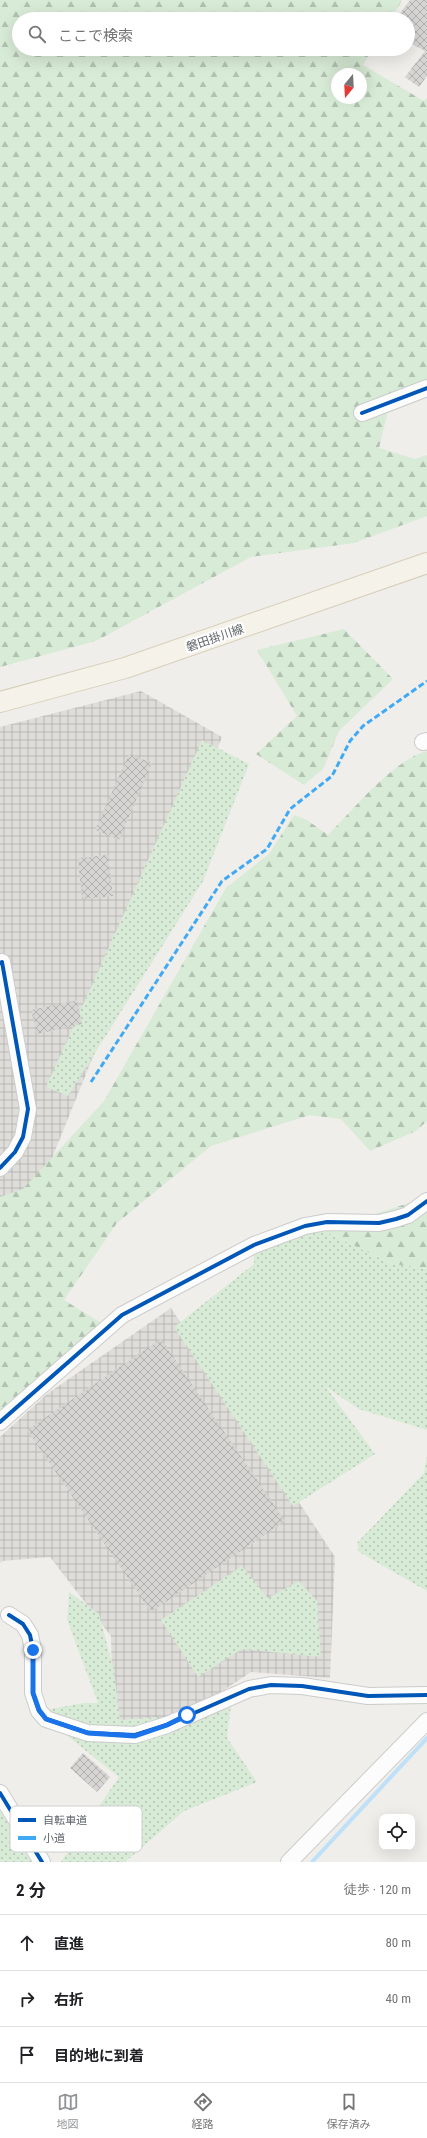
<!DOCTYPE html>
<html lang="ja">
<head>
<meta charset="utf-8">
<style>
	:root { --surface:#fff; --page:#f2f2f2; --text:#202124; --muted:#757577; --line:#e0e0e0; --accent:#919496 }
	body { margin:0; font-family:"Roboto Condensed","Noto Sans JP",sans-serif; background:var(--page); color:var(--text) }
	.controls { position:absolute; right:12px; bottom:12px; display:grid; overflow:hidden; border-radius:8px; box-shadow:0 4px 16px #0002 }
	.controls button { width:36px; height:36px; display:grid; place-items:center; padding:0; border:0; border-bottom:1px solid var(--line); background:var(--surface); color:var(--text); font:20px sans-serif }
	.compass { position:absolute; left:331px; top:68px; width:36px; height:36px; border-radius:50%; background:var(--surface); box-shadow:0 4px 16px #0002; rotate:198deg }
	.stop { position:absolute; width:12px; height:12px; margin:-9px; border:3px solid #1a73e8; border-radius:50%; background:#fff }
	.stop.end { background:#1a73e8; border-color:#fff; box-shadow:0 1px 4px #0008 }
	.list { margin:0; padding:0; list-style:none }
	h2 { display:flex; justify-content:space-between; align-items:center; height:52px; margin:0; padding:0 16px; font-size:17px }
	h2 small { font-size:13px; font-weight:400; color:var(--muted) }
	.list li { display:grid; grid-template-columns:26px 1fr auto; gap:12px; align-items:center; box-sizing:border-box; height:56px; padding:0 16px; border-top:1px solid var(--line) }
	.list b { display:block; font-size:15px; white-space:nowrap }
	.list em { font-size:13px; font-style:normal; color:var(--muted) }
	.icon { flex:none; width:22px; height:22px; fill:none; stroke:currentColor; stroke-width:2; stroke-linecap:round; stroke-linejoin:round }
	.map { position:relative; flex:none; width:427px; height:1862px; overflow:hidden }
	.search { position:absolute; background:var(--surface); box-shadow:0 4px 16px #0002; left:12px; right:12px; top:12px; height:44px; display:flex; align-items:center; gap:10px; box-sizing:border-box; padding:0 14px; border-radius:22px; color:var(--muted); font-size:15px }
	.sheet { height:220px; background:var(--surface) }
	nav { display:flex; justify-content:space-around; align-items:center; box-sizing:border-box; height:56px; border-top:1px solid var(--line); background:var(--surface); font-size:11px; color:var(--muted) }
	nav a { display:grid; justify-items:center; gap:2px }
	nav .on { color:var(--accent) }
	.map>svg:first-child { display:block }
</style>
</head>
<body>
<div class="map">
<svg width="427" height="1862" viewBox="0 0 427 1862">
	<defs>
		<pattern id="industrial-grid" width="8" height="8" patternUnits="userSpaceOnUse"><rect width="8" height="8" fill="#dfddda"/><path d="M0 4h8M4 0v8" fill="none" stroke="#b8b7b5"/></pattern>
		<pattern id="grass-dots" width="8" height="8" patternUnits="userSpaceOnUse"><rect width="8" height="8" fill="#d8ebd6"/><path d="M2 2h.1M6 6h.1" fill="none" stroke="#b2c2b1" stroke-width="1.8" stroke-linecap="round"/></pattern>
		<pattern id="forest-firs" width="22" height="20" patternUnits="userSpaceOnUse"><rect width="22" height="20" fill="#d8ebd6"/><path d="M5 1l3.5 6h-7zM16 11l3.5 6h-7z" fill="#b2c2b1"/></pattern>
		<pattern id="building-cross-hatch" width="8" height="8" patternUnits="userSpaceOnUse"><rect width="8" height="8" fill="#d6d5d3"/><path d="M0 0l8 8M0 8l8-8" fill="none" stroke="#b1b0af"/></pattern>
	</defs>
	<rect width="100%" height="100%" fill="#efeeea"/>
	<path fill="url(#industrial-grid)" d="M141 691 222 737 40 1188 0 1220V727Z
		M171 1308 335 1557 330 1678 251 1672 170 1726 113 1724 111 1636 50 1557 3 1561 0 1563V1437L47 1394Z"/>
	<path fill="url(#grass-dots)" d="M202 740 249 764 203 881 68 1096 46 1087Z
		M324 1231 392 1264 427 1268V1430L359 1409 326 1387 375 1454 293 1506 174 1327 254 1264V1245Z
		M427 1456V1591L359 1552 357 1543 424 1473Z
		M242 1566 268 1598 299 1581 317 1601 321 1657 242 1649 198 1677 161 1620Z
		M69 1592 99 1614 114 1671 120 1720 187 1715 232 1697 227 1738 257 1782 184 1811 125 1862H61L119 1777 46 1719 39 1711 84 1703H98L67 1620Z
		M0 1810 31 1862H0Z"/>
	<path fill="url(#forest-firs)" fill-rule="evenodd" d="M0 0H402L391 19H19V49H372L363 65 424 101 427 98V392L390 402 379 448 415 459 427 455V516L354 543 251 557 96 641 0 667ZM337 74H361V98H337Z
		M344 629 393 679 339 731 323 769 304 785 256 754 297 716 257 650Z
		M427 751V1121L416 1131 370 1151 341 1119 310 1115 211 1146 117 1223 64 1300 103 1324 0 1410V1197L23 1189 104 1101 226 888 269 854 294 815 307 820 328 835C353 810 393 760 427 751Z
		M427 1197V1268L392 1264 324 1231Z"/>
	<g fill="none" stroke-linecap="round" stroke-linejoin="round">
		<path stroke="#bfe0f9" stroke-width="4" d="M312 1862 427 1738"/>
	</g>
	<path fill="url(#building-cross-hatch)" d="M410 0H427V76L419 87 405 77 425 51 408 42V19H396Z
		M129 754 152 763 119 840 95 830Z
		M108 855 113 896 82 899 78 858Z
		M77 1000 82 1024 37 1034 31 1010Z
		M161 1339 285 1521 151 1612 27 1430Z
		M83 1753 110 1777 97 1792 70 1768Z"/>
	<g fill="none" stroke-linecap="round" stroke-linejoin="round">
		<defs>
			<path id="minor" d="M362 413 427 388
				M423 742 427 741
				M0 963 2 962 28 1109 23 1137 15 1152 0 1168
				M0 1422 122 1315 254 1245 305 1226 327 1222 379 1223 396 1219 408 1215 427 1201
				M9 1615 23 1624 30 1635 33 1650V1693L39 1711 46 1719 88 1733 135 1735 167 1725 249 1689 271 1685 302 1686 368 1696 427 1695
				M0 1793 42 1862
				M289 1862 427 1721"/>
			<path id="major" d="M0 702 125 668 427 563"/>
		</defs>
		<use href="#minor" stroke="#cbcccc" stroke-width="18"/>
		<use href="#major" stroke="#d7ceb8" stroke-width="22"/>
		<use href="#minor" stroke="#fdfcfc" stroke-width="16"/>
		<use href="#major" stroke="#f4f2e9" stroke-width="20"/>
		<path stroke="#3fa9f5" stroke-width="3" stroke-dasharray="6 3" stroke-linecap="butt" d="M91 1082 222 881 267 849 290 809 332 776 350 741 363 726 427 681"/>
		<defs>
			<path id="cycleway" d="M362 413 427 388
				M0 963 2 962 28 1109 23 1137 15 1152 0 1168
				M0 1422 122 1315 254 1245 305 1226 327 1222 379 1223 396 1219 408 1215 427 1201
				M9 1615 23 1624 30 1635 33 1650V1693L39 1711 46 1719 88 1733 135 1735 167 1725 249 1689 271 1685 302 1686 368 1696 427 1695
				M0 1793 42 1862"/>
		</defs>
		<use href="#cycleway" stroke="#fff" stroke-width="6"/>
		<use href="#cycleway" stroke="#0057b8" stroke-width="4"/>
	</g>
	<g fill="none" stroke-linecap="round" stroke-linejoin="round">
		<path stroke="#1a73e8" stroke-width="5" d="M33 1650V1693L39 1710 46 1719 88 1733 135 1736 167 1725 187 1715"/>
	</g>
	<g text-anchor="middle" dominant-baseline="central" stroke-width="4" stroke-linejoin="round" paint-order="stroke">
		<g font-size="12" fill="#5f6368" stroke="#fff">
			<text transform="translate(215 638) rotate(-19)">磐田掛川線</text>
		</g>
	</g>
	<rect x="10" y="1806" width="132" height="46" rx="6" fill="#fff" stroke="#cfd0d2" stroke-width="1"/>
	<rect x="18" y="1818" width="18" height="4" fill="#0057b8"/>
	<rect x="18" y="1836" width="18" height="4" fill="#3fa9f5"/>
	<g font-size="11" fill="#5f6368">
		<text x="43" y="1824">自転車道</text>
		<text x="43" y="1842">小道</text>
	</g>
</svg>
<div class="controls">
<button><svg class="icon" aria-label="locate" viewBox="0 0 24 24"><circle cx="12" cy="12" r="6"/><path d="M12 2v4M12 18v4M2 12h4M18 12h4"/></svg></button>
</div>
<svg class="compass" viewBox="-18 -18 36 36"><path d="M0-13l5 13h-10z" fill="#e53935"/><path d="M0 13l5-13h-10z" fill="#757577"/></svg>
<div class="stop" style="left:187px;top:1715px"></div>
<div class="stop end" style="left:33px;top:1650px"></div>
<div class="search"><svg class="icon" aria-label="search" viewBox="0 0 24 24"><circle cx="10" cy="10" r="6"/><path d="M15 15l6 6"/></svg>ここで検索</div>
</div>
<section class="sheet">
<h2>2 分<small>徒歩 · 120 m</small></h2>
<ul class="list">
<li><svg class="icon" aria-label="ahead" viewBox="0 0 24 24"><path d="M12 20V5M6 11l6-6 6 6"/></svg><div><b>直進</b></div><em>80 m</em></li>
<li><svg class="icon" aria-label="right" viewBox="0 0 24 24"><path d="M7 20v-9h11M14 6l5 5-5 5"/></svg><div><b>右折</b></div><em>40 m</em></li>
<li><svg class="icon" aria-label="arrive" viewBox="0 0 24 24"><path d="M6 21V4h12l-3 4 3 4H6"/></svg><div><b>目的地に到着</b></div></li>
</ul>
</section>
<nav>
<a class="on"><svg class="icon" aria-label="map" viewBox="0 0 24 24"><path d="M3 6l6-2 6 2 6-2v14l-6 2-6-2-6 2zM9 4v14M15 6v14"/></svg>地図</a>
<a><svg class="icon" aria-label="directions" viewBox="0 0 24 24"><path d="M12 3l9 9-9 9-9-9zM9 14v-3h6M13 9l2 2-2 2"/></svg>経路</a>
<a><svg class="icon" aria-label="saved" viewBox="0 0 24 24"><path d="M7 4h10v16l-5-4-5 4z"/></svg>保存済み</a>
</nav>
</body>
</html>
